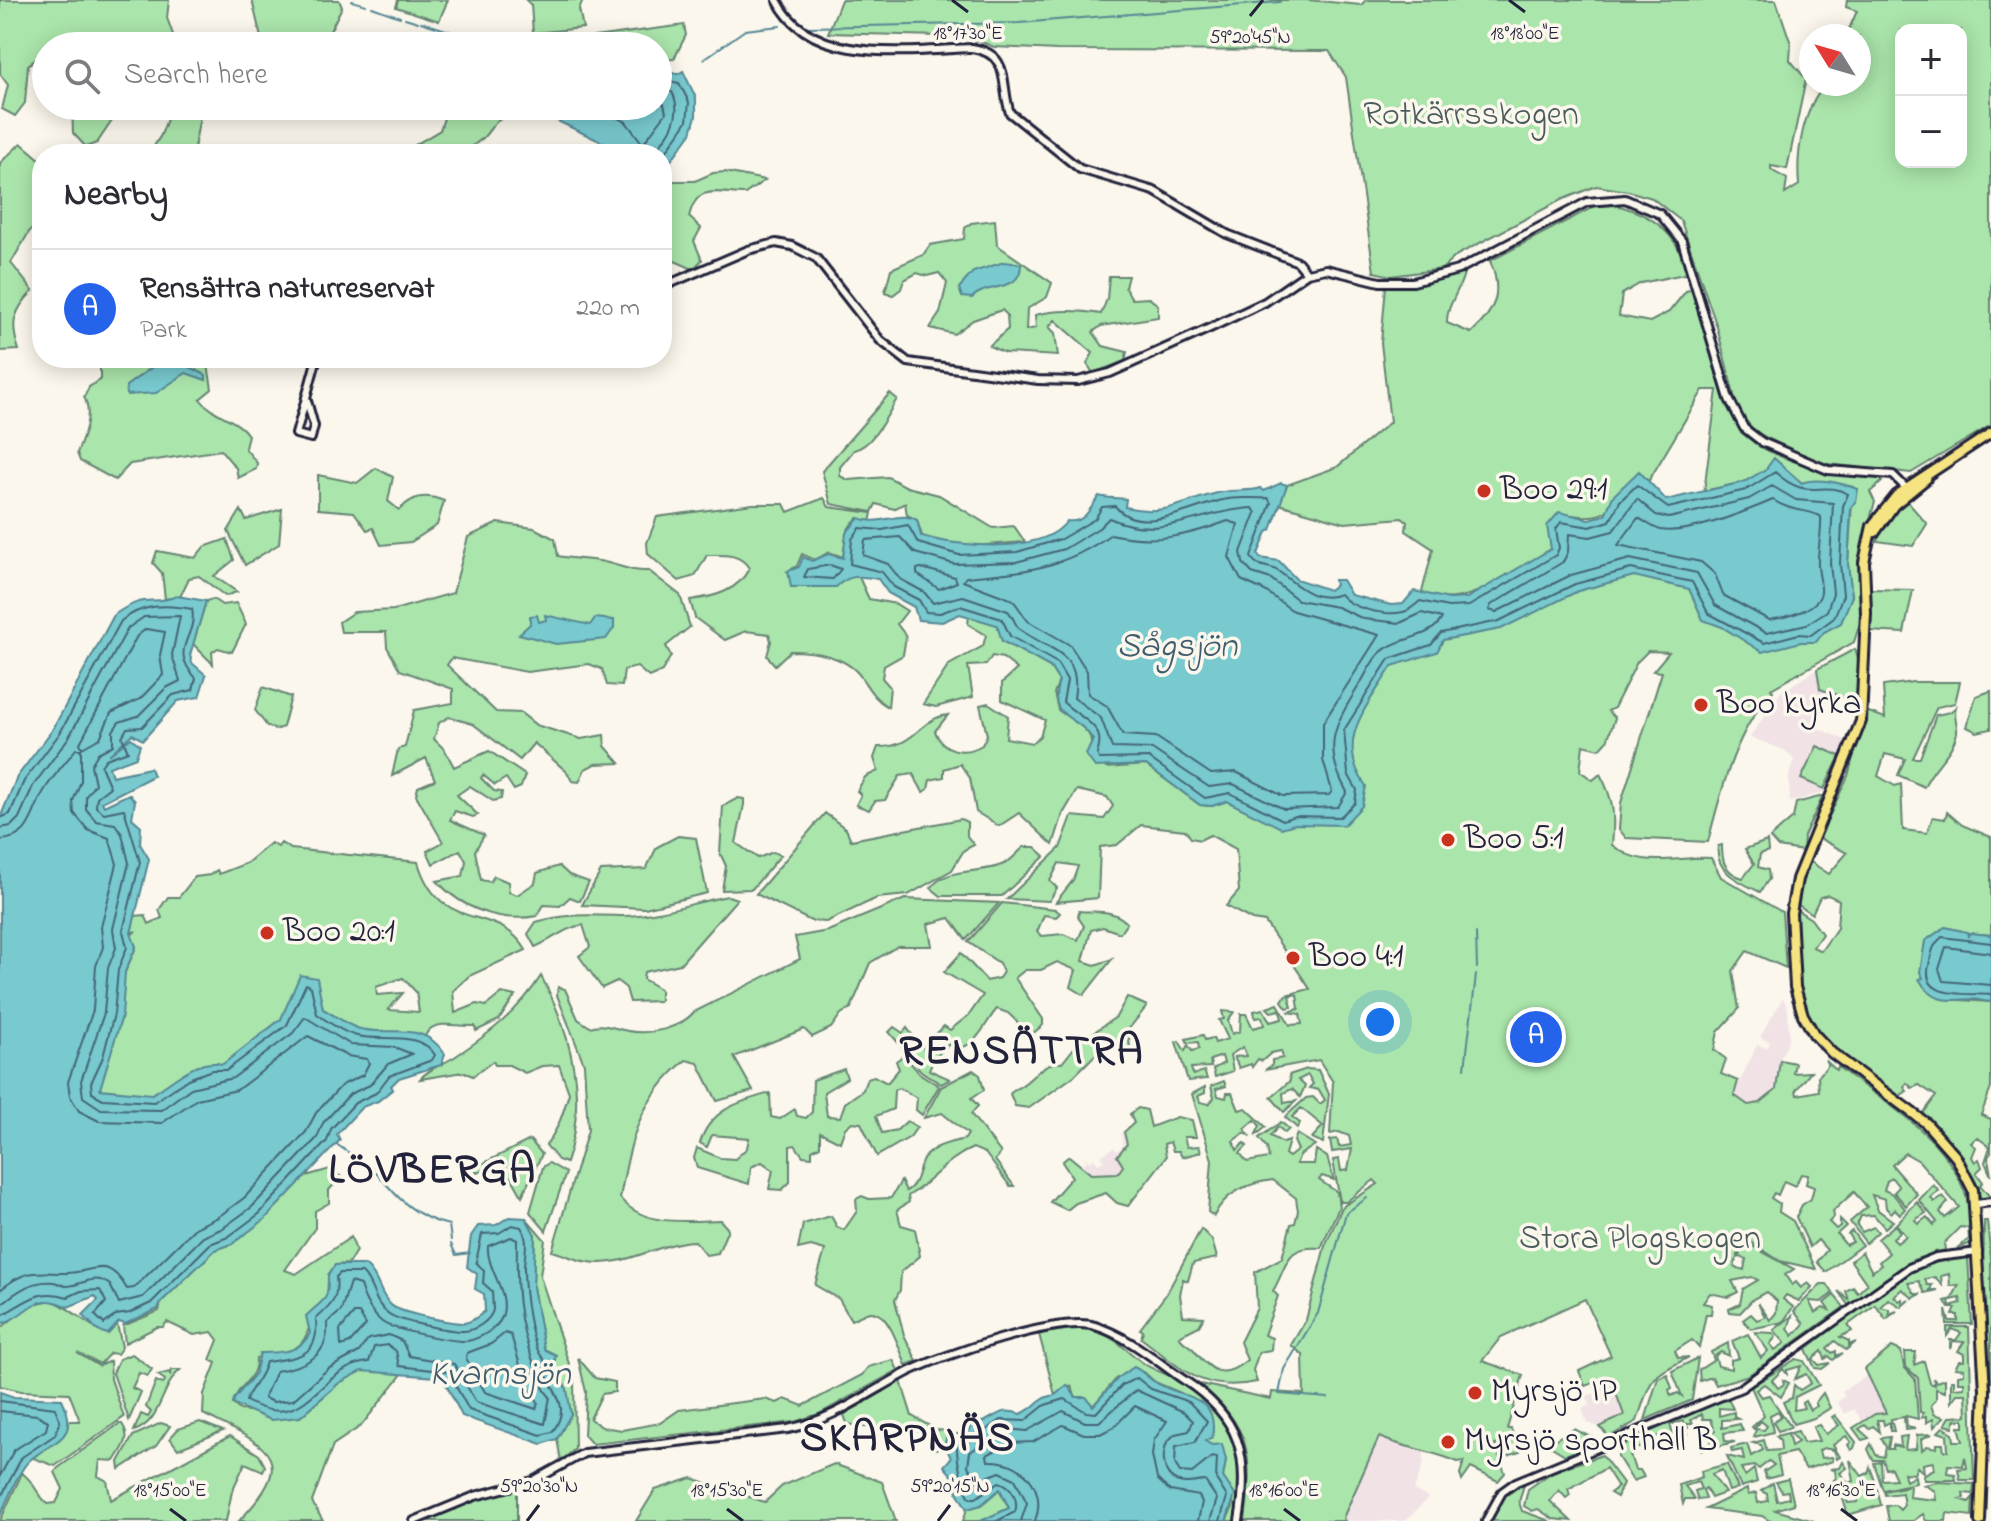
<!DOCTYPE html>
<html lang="en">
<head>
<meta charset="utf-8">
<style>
	:root { --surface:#fff; --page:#f2f2f3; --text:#2b2b33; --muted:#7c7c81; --line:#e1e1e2; --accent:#2563eb }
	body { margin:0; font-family:"Indie Flower",sans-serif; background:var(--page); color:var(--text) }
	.controls { position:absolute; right:24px; top:24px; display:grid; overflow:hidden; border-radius:16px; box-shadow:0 4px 20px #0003 }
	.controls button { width:72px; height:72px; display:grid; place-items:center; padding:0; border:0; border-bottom:2px solid var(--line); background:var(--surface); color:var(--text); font:40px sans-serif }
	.compass { position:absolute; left:1799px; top:24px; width:72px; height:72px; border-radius:50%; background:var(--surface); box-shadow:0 4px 20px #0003; rotate:307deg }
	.you { position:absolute; left:1380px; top:1022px; width:28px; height:28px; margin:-20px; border:6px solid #fff; border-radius:50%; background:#1a73e8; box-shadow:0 0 0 12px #1a73e833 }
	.badge { display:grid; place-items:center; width:52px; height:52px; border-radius:50%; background:var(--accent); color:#fff; font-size:26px; font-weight:700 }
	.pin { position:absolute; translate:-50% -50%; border:4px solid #fff; box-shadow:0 2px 8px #0006 }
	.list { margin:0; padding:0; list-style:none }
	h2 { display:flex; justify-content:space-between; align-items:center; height:104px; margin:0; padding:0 32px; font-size:34px }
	h2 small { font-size:26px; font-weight:400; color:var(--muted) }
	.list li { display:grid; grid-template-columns:52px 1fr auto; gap:24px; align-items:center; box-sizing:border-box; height:120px; padding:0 32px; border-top:2px solid var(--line) }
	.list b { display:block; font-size:30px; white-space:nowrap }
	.list p { margin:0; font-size:26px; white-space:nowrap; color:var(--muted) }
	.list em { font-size:26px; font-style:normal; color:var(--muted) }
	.icon { flex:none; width:44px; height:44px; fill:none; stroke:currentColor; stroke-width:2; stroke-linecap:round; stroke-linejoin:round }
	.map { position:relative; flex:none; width:1991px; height:1521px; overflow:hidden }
	.search { position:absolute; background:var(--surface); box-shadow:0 4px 20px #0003; left:32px; top:32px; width:640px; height:88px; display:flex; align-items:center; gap:20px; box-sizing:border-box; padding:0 28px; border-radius:44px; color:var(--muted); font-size:30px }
	.panel { position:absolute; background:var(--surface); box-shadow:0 4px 20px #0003; left:32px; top:144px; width:640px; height:224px; border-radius:32px }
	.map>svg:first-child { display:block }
</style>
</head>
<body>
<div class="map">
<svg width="1991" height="1521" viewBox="0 0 1991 1521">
	<rect width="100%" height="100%" fill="#fbf7ec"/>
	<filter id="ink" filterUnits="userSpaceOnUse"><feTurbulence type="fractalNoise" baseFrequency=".0125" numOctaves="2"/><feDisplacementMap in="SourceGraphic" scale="16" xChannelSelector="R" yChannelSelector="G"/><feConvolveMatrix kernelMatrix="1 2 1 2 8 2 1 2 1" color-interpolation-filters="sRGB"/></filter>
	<g filter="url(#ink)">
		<path fill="#f1e2e6" d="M1817 669 1820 688 1829 691 1812 726 1848 741 1825 792 1790 802 1789 776 1794 760 1786 751 1750 737 1781 692Z
			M1783 998 1788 1009 1789 1039 1780 1060 1776 1090 1753 1109 1734 1094 1757 1045 1767 1048 1770 1042 1760 1037Z
			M1135 1122 1132 1151 1116 1175 1091 1174 1082 1164 1087 1161 1084 1157 1090 1162 1094 1159 1098 1164 1104 1161 1101 1156 1114 1147 1117 1151 1123 1146 1121 1133Z
			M1868 1375 1886 1413 1875 1415 1863 1422 1854 1409 1845 1414 1837 1402 1845 1396 1842 1391Z
			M1610 1377 1624 1416 1600 1427 1587 1423 1582 1408 1590 1405 1586 1396 1598 1392 1595 1383Z
			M1378 1437 1411 1449 1424 1448V1462L1414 1490 1428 1498 1406 1521H1345L1342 1518Z"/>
		<path fill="#aae5ab" stroke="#668473" stroke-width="2" fill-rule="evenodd" d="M0 0H169L167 18 177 46H46V58L40 56 28 65 25 103 15 116 2 109 8 85 0 74Z
			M252 0H339L342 7 328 35 327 46H263Z
			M398 0H448L439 21 396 7Z
			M526 0H583L579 9 583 28 533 33 531 5Z
			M841 0H1308L1361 5 1366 0H1776L1791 44 1790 60 1806 79 1787 169 1771 166V170L1787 179 1785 194 1799 185C1796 151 1803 109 1826 84H1859V36H1846L1857 11 1846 7 1847 0H1991V425L1911 473 1819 463 1755 432 1738 411 1717 327 1681 221 1652 198 1628 191 1596 186 1561 200 1457 255 1442 269 1391 276 1374 272 1346 77 1329 51 1057 50 994 47 974 39 940 36 828 33ZM1901 30H1961V162H1901Z
			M684 25 686 35 674 59 658 60V46H604L594 37Z
			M72 106H122L97 143 86 147 73 133Z
			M172 106H202L193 154H149L161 135Z
			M448 106H564L561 115C542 119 525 111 505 117 493 121 491 130 483 138 459 160 430 154 400 154L440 130Z
			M21 143 42 161V219L29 232 11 263 33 291C13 311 10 324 19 350L0 351V163Z
			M725 172 765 180 745 194C719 194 697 182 689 217L701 228 694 241 702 260 693 269 668 258 662 260 665 207 662 188 669 181H695L713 173Z
			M1615 205C1654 214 1677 234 1689 273L1641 283 1622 294 1619 316 1650 322 1669 312 1686 291 1694 289C1707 334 1714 381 1736 423 1757 461 1842 475 1881 478L1882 482 1870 492 1875 502 1863 542 1860 623 1854 642 1771 689 1773 691C1735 731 1722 788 1708 842L1626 838 1619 829 1621 803 1662 672 1653 671 1669 652 1648 651 1637 662 1614 708 1608 711 1615 718 1607 741 1600 749 1583 745 1580 771 1593 780 1600 774C1614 799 1615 817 1612 845 1642 870 1676 856 1711 858L1721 877 1782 912 1786 968 1747 951 1733 971 1739 1009 1718 1032 1714 1050 1726 1059 1721 1074 1738 1081 1734 1095 1748 1105 1760 1103 1776 1090 1780 1060 1795 1063 1793 1073 1811 1072 1796 1090 1797 1095 1819 1091 1818 1077 1828 1065 1825 1060 1836 1070 1838 1067C1901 1115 1976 1152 1972 1243L1957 1248 1969 1239 1968 1228 1960 1227 1944 1243 1945 1250 1913 1260 1849 1306 1838 1291 1849 1300 1846 1291 1853 1287 1858 1293 1867 1284 1851 1261 1862 1252 1872 1272 1881 1265 1879 1262 1889 1253 1878 1239 1895 1225 1900 1232 1893 1238 1897 1243 1906 1236 1896 1224 1917 1202 1926 1213 1915 1220 1918 1224 1927 1217 1934 1225 1937 1222 1919 1200 1933 1185 1939 1191 1931 1198 1934 1202 1943 1196 1948 1202 1940 1212 1945 1218 1959 1207 1919 1161 1905 1153 1892 1165 1917 1194 1906 1206 1894 1192 1899 1187 1892 1178 1887 1181 1884 1190 1893 1194 1905 1209 1900 1214 1895 1209 1891 1213 1886 1208 1885 1199 1872 1195 1878 1210 1893 1221 1885 1228 1874 1215 1861 1216 1857 1225 1862 1232 1874 1227 1878 1232 1866 1243 1850 1222 1867 1207 1854 1192 1833 1211 1834 1217 1829 1222 1836 1229 1840 1226V1220L1846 1226 1837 1234 1846 1245 1853 1242 1848 1234 1852 1231 1862 1245 1826 1272 1817 1262 1827 1250 1818 1240 1810 1247 1796 1217 1802 1205 1811 1199 1814 1187 1806 1184 1808 1175 1801 1174 1795 1186 1784 1181 1778 1195 1774 1193 1771 1198 1780 1204 1779 1212 1793 1221 1816 1269 1780 1261 1746 1239 1748 1234 1745 1233 1734 1267 1744 1270 1746 1259 1739 1257 1743 1241 1794 1269 1785 1275 1792 1285 1796 1282 1801 1288 1808 1283 1812 1287 1799 1301 1786 1295 1783 1299 1793 1307 1783 1322 1751 1329 1743 1320 1751 1314 1757 1320 1765 1317 1758 1303 1770 1320 1776 1313 1777 1301 1766 1292 1753 1299 1740 1313 1730 1312 1729 1309 1740 1304 1743 1289 1758 1280 1752 1277 1732 1281 1738 1292 1728 1297 1710 1293 1703 1303 1712 1305 1711 1314H1706L1699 1348 1692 1340 1675 1351 1678 1358 1689 1357C1647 1379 1652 1377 1637 1421L1609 1437 1600 1427 1624 1415 1610 1377 1585 1386 1579 1371 1611 1356 1585 1299 1501 1337 1482 1361 1523 1375 1507 1429H1511L1520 1452 1505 1457 1500 1444 1495 1445 1505 1473 1498 1481 1471 1468 1462 1481 1460 1474 1464 1461 1458 1462C1430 1450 1407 1449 1379 1437L1343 1518 1345 1521H1245C1253 1456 1252 1429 1200 1384L1271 1399 1272 1392 1304 1394 1303 1355 1291 1345 1306 1320 1325 1246 1342 1207 1378 1184 1374 1180 1346 1202H1340L1333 1160 1339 1159 1341 1171 1348 1170 1352 1149 1332 1152 1330 1140 1337 1139 1339 1147 1351 1145 1349 1136 1339 1132 1330 1134 1333 1082 1319 1060 1265 1070 1272 1065V1060L1283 1058 1281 1051 1271 1053 1262 1061 1258 1059 1252 1067 1251 1064 1239 1068 1234 1057 1246 1056 1243 1047 1230 1055 1233 1071 1215 1077 1213 1069 1224 1063 1222 1056 1210 1060 1211 1067 1191 1068 1193 1075 1204 1071 1207 1079 1188 1081 1176 1042 1179 1041 1185 1051 1188 1045 1192 1051 1199 1049 1198 1042 1188 1043 1186 1039 1203 1035 1205 1040 1213 1038 1215 1043 1228 1039 1219 1020 1224 1019 1222 1011 1234 1012 1228 1020 1232 1034 1240 1031 1241 1014H1246L1253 1028 1264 1025 1262 1017 1255 1018 1254 1011 1263 1009 1270 1022 1282 1019 1280 1010 1271 1012 1267 1008 1278 1004 1290 1025 1302 1024 1300 1014 1288 1012 1299 1009 1297 994 1289 996 1292 1007 1287 1008 1282 1001 1286 995 1310 989 1265 922 1252 920 1226 906 1239 891 1236 849 1210 835 1200 840 1191 838 1185 830 1141 825 1117 845 1100 847 1098 898 1056 902 1073 880 1078 866 1059 863 1050 881 1057 888 1049 901 1007 899 1060 848 1072 816 1104 819 1113 806 1107 797 1077 790 1063 814 1053 845 1019 813 999 826 976 812 970 778 960 764 944 769V777L930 780 928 789 923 792 913 774 900 776 885 800 875 801 869 810 856 805 861 795 857 791 865 777 878 771 874 758 878 747C916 748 919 718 948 715L935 731C942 751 964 756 982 745L987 735 980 705 988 703 1008 716 1006 738 1032 743 1040 736 1045 720 1002 700V683L1017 669 1003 658 992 656 986 665 968 666 973 697 936 707 923 704 949 665 983 646 986 635 968 624 969 616 998 625 1002 641 1050 667 1059 681 1054 693 1058 710C1071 720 1094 728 1091 747L1106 768 1146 765 1200 805 1212 806 1227 801 1261 817 1305 661 1600 553 1826 631 1852 596 1848 564 1853 487 1828 482 1802 483 1780 464 1744 482 1704 491 1717 390H1703L1648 482 1639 472C1608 511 1611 523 1558 513L1551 549C1517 569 1460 616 1422 592L1433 549 1406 531 1407 522 1402 518 1345 523 1279 504 1287 485 1337 467 1390 422 1381 343 1386 286 1431 282 1464 273C1460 291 1446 306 1447 323L1471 333C1496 311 1503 292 1490 261L1595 206Z
			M995 220 997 245 1052 283 1047 297 1027 309 1026 330 1036 328 1035 315C1057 309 1078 310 1101 314L1107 299 1109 276H1128L1125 287 1132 299 1149 298 1158 305V317L1101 326 1093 332 1103 346 1127 352 1125 361 1093 373 1087 364 1093 353 1055 320 1049 327 1055 333 1058 356 1005 353 989 346 1008 329 1007 315 1002 310 973 320 954 334 930 328 940 313 947 283 939 273 927 276 917 273 904 280 901 289 893 295 885 292 891 269 923 255 930 245 964 239 965 228 971 223Z
			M111 358H207L212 389 200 399C213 416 238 419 248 435L245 448 257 463 256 469 238 478 236 468 221 450 130 464 115 480 80 461 77 453C84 436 93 414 84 397L89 387 100 380V366Z
			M890 393 897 399C887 415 873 446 854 450L840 467V476L848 480 888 477 907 487 939 495 993 528 1014 526 1025 542 959 547 922 536 917 520 907 515 905 503 894 509 876 504 872 512 831 504 822 471Z
			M376 468 393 477 388 501 399 510C413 496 425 493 444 501L437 525 411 542 381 545 373 528 367 530 354 512 318 509V475L357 483Z
			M824 498 829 507 872 513 870 522 858 518C842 531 847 539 843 557L829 552 815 560 802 554 797 566 788 571 858 575 869 599 896 604 907 611 897 624 906 636 903 655 884 666 882 678 890 687 888 707C875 699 871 692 863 680 849 656 814 651 790 651L775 665 767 656 771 641 769 634 746 631 725 640 695 618 690 600C714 597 739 591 749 568 740 553 723 555 707 555L695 576 679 581 648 554 647 543 657 517 753 504H784L788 512Z
			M1906 500 1927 524 1913 546 1877 541 1880 528Z
			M282 509 279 544 245 565 228 531 241 510 246 520Z
			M498 523 534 528 555 539 558 556C573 559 593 559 604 562 622 566 632 572 649 571L680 595 690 627 666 646 671 656 662 671 649 677 637 667 624 670 622 686 607 685 602 669 589 664 527 672 452 658 447 665 496 712 521 713 536 725 581 739 604 735 605 746 620 763 595 764 585 769 579 782 572 781 567 772 534 743 520 760 473 724 449 717 439 723 434 739 445 750 454 767 489 751 525 775 521 787 514 790 506 778 495 785 483 775 481 778 494 791 502 792 501 799 493 801 470 786 457 795 478 815 473 817 455 811 450 820 484 835 475 851 481 880 490 882 494 876 508 882 509 892 517 895 535 883 537 873 559 866 569 875 589 882 580 901 570 897 560 906 544 905 537 916C501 923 462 909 437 881L463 876 466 861 460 850 433 864 427 851 443 842 416 795 418 787 435 780 426 758 392 776 398 749 405 747 414 710 453 703V689L400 670 387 647 386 632H341L339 622 354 612 394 610 453 593 468 537Z
			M227 539 234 560 214 576 237 592 225 596 199 576 189 578 180 597 165 599 162 573 153 563 157 551 195 558 204 547Z
			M1869 589 1913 590 1904 633 1869 631Z
			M213 599 222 605 236 603 246 624 232 652 218 648 212 652 213 664 193 644 206 601Z
			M1855 649 1859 662 1856 702 1820 689 1817 669Z
			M1913 682H1960L1955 703 1937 707 1913 758H1920L1936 715 1950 712 1956 707C1953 716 1958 724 1957 732 1953 754 1932 767 1924 787L1898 775 1905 759 1885 754 1878 776 1895 786 1901 784 1903 830 1927 833 1933 817 1945 819 1947 812 1962 825 1991 837V935L1969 933 1968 937 1962 931 1945 927 1925 941 1923 978 1945 999 1991 1002V1088L1981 1115 1991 1119V1153L1988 1157 1991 1176 1985 1162 1990 1147 1977 1137 1971 1143 1976 1147 1972 1157 1975 1162 1979 1159 1982 1167 1976 1173 1983 1182 1980 1185 1991 1198H1981L1961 1158 1922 1115 1936 1096 1919 1085 1912 1088 1907 1083 1904 1087 1907 1091 1898 1097C1802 1030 1799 1025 1794 908L1811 919 1822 934 1813 947 1821 951 1837 928 1839 900 1828 895 1820 897 1812 914 1795 903 1809 861 1829 874 1847 853 1819 838 1848 776 1866 711 1885 718 1883 686Z
			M263 687 291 697 283 727 276 730 267 726 255 710Z
			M1991 691V729L1977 732 1967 727 1976 696Z
			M1817 746 1840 756 1824 789 1801 779Z
			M1823 796 1804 836 1803 851 1778 847 1770 838 1793 818 1796 803Z
			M738 798 744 799V805L736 843 758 858 773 852 781 855 752 889 722 890 726 866 720 853 723 806Z
			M825 813 846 829 851 840 961 819 967 822V836L974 845 964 850 952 870 908 895 877 898 826 922 811 921 756 894Z
			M678 836 696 838 707 893 645 908 582 905 601 871 646 869 657 847Z
			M1767 841 1768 851 1760 854 1758 867 1768 870 1769 879 1760 892C1740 882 1714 872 1718 846L1722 845C1722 857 1722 872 1743 878L1754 864 1745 849Z
			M271 843 278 847 281 843 291 849 418 862C440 936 498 902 526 950L469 976 453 991 455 1013 477 1004 486 1006 502 993 515 996 499 1020 476 1031 475 1026C444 1027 425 1014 420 1055L197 1165 0 1015 125 972 136 947 131 935 136 931 131 933 135 916 145 915 149 924 162 918 159 910 168 897H179L195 877 210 875 217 870 219 874 247 863ZM403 978 416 992 419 1012 388 1010 403 993 377 995 376 987Z
			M1024 847H1035L1045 856 1002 896H941L931 888C946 866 981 875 1004 864 1011 861 1018 852 1024 847Z
			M728 896 737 899 680 964 644 972 643 979 660 989V1001L630 1002 626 988 617 981 602 988 579 956 590 947 583 925C563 928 553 940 535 947L528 934 536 922C566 913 593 915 623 916 657 916 694 902 728 896Z
			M905 899 999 903 966 940 950 918 928 924 932 946H898L870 963 851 1008 841 1014 831 1028 812 1037 804 1029 734 1057 753 1091 717 1101 698 1063 686 1060C638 1100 631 1139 620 1198 643 1227 686 1221 720 1220L728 1229 718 1253 706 1255 695 1241C659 1242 625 1268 589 1262 577 1261 564 1254 552 1251L588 1130 584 1064 557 995 558 987 565 989 578 1019 590 1027C603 1022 615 1029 628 1031 651 1035 679 1029 694 1012L800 959 795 937 828 931Z
			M1002 903 1055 909 1060 913 1056 917 1044 915 1037 932 1042 936 1063 934 1078 940 1084 926 1078 917 1079 911C1096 913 1113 908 1127 923L1120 933 1103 927 1091 930 1083 961 1095 965 1112 959 1084 995 1071 987 1076 970 1057 962 1041 970H1025L1015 978 1043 1019V1025L1031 1035 1008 1013 997 1009C985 1022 977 1049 955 1048L952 1043C944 1046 931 1062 929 1070L950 1079 941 1084 921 1071 910 1057 912 1054 907 1053 889 1032 894 1027 903 1033 907 1028 922 1048 944 1026 950 1030 969 1015 983 995 944 972 961 953 987 981 999 978 1003 972 999 963 968 942Z
			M541 976C572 1034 588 1100 566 1163L558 1160 546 1145C559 1128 563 1113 569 1093L559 1065 542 1066 525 1073 509 1065H495L493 1061 473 1076 463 1072 420 1079C429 1068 444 1064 456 1056 490 1033 518 1012 541 976Z
			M1127 997 1147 1006 1128 1030 1130 1047 1125 1050 1107 1043 1074 1076 1029 1108 1015 1106 1010 1094 1013 1090C1031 1085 1041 1059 1062 1063L1078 1043 1116 1017Z
			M904 1055 919 1073 939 1086 922 1115 916 1110 917 1098 899 1088 894 1090 893 1109 876 1116 882 1133 897 1130 907 1121 917 1127 910 1137 877 1156 861 1123 852 1122 845 1128 840 1142 820 1132V1146L812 1150V1157L803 1156 795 1145 790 1146V1182L782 1190 769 1189 773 1170 762 1162 751 1167 749 1184 697 1168 694 1158 697 1148 720 1158 735 1159 747 1148 749 1138 712 1135 707 1147 700 1143C710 1109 739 1102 770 1093L771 1117 780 1119 795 1109 797 1116 806 1118 812 1112 813 1080 844 1069 847 1078 824 1092 827 1116 840 1117 845 1103 863 1090 867 1078 874 1076 887 1083 899 1069 896 1061Z
			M1307 1069 1318 1070 1329 1094 1323 1143 1312 1138 1323 1126 1301 1108 1292 1117 1300 1123 1297 1128 1285 1117 1306 1098 1313 1097 1320 1104 1325 1100 1319 1090 1309 1088 1313 1084 1308 1075 1298 1080 1305 1086 1300 1097 1292 1089 1283 1093 1284 1103 1296 1101 1284 1112 1271 1097 1290 1081 1289 1075Z
			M973 1070 980 1075 984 1090 971 1098 978 1106 971 1114 1001 1153 995 1160 1014 1186H1010L985 1153 973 1148C946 1159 932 1182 908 1196L909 1202 897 1210 901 1225 915 1229 920 1256 901 1272 900 1290 895 1300 904 1335 917 1361 906 1365C900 1351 889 1310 870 1312 864 1313 857 1318 851 1320L839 1299 815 1285 825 1250 811 1246 798 1249 803 1224 831 1216 837 1227 844 1230 857 1211 856 1199 862 1196 869 1199 891 1198 901 1181 906 1191C917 1185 917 1174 921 1164 927 1146 950 1143 965 1139L968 1134 942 1113 924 1118 941 1087Z
			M1224 1081 1226 1086 1216 1089 1218 1096 1226 1098 1227 1093H1232L1239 1110 1246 1108 1266 1127 1255 1136 1260 1126 1255 1120 1245 1129 1249 1135 1244 1133 1233 1141 1237 1150 1244 1143 1247 1146 1240 1153 1247 1162 1269 1158 1267 1148 1259 1138 1281 1122 1289 1129 1285 1133 1278 1127 1270 1136 1283 1143 1289 1141 1285 1154 1289 1157 1298 1150 1294 1141 1297 1134 1315 1145 1300 1155 1296 1164H1314L1316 1150 1327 1157 1334 1180 1322 1176 1319 1180 1337 1192 1339 1207 1321 1248C1285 1245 1289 1263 1273 1291L1278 1296 1264 1335 1272 1338 1271 1350 1259 1352 1253 1370 1257 1382C1202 1393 1183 1370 1141 1338L1143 1331 1140 1329 1167 1293 1201 1229 1212 1240 1217 1258 1193 1263 1188 1281 1183 1279 1180 1295 1183 1316 1204 1317 1199 1326 1179 1336C1183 1344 1187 1343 1193 1349 1211 1371 1222 1381 1247 1360L1240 1342 1257 1308 1255 1272 1282 1258 1291 1224 1295 1223 1298 1211 1296 1198 1273 1180C1248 1183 1225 1192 1214 1216L1208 1212 1212 1160 1192 1094 1205 1087V1093L1198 1096 1200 1102 1209 1104 1214 1098 1211 1086Z
			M1138 1108 1147 1110 1151 1127 1177 1117 1192 1120 1196 1137H1184L1187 1147 1199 1146 1201 1152 1182 1157 1179 1151H1173L1170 1142 1164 1144 1166 1157 1128 1206 1117 1203 1106 1193 1076 1203 1067 1210 1050 1202 1072 1177 1062 1162 1069 1156 1091 1174 1118 1173 1123 1166 1117 1156 1127 1144 1124 1132 1134 1123 1130 1114Z
			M530 1140 542 1154 522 1196 513 1180 497 1165 477 1173 474 1168Z
			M549 1163 566 1173 546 1231 530 1212 543 1167Z
			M330 1169 341 1177 329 1190V1203L315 1211V1228L285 1270 296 1274 351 1237 356 1251 348 1264 335 1265 325 1303 313 1310C307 1352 295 1351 256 1358 257 1381 237 1384 233 1404L240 1410 300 1417 339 1383 362 1370 402 1374 361 1426 333 1445 312 1502 323 1521H239C302 1456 266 1446 203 1414L204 1394 216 1363 210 1360 218 1340 212 1332 194 1335 167 1322 163 1327H157L125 1343 123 1326 159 1311 161 1302 215 1250 232 1244 306 1176Z
			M526 1218 545 1240 540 1276 574 1379 575 1449 561 1461 557 1439 571 1414 565 1385 552 1370 556 1355 544 1349 533 1287 535 1235Z
			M1984 1221H1987L1991 1260V1401L1983 1285Z
			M1959 1257 1968 1258 1972 1324H1947L1946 1310 1949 1321H1958V1315H1953L1956 1308H1949L1945 1301 1949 1300 1950 1306 1961 1303 1960 1298 1951 1300 1959 1285 1950 1286 1949 1274 1941 1276 1942 1285 1935 1277 1925 1279 1927 1285H1932L1930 1290H1938L1925 1293 1919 1281 1908 1283 1915 1294H1921L1913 1298 1902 1289 1894 1296 1899 1301 1902 1299V1304L1909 1300 1901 1307 1888 1299 1880 1307 1889 1309V1314L1897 1311 1886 1319 1875 1305 1848 1325 1852 1331 1840 1337 1849 1341V1345L1856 1342 1846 1350 1835 1341 1827 1348 1832 1353 1836 1351V1356L1843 1353 1833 1360 1829 1356 1825 1359 1822 1351 1813 1359 1819 1365 1830 1363 1822 1369 1815 1368 1806 1349C1854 1314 1898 1266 1959 1257Z
			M1821 1284H1827L1833 1293 1821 1302 1809 1301 1815 1313 1823 1308 1829 1310 1824 1303 1834 1295 1844 1307 1749 1375 1716 1385 1712 1377 1700 1381 1699 1370 1714 1360 1711 1352 1728 1343 1729 1356 1721 1352 1715 1356 1718 1366 1731 1369V1360L1739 1358 1732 1341 1748 1334 1761 1358 1768 1351 1755 1332 1773 1333 1776 1337 1770 1344 1775 1350 1785 1343 1774 1330 1792 1316 1788 1329 1793 1336 1804 1324 1794 1311Z
			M52 1300C71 1308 95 1331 108 1334L117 1324 122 1347 117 1354 110 1353 100 1364 77 1353 99 1366 110 1361 111 1379 124 1417 55 1466 33 1458 65 1431 68 1421H80L69 1393 21 1391 0 1386V1329L29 1305Z
			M1947 1327H1969L1974 1480H1960L1958 1469 1967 1468 1965 1457 1963 1466 1948 1465 1947 1473 1955 1474 1956 1480H1924L1923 1475 1934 1469 1933 1462 1923 1464 1924 1473 1917 1467 1914 1474 1904 1473 1906 1481 1915 1476 1916 1483 1883 1490 1874 1463 1881 1462 1882 1480 1896 1479 1891 1468 1886 1469 1883 1460H1873L1868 1449 1871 1444 1876 1455 1884 1457 1886 1447 1881 1438 1890 1437 1888 1449H1893V1445L1901 1447 1900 1437 1907 1436 1905 1450 1916 1449 1917 1435 1932 1434 1921 1439 1922 1450 1927 1446 1937 1448V1444H1943L1944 1451H1948L1947 1435 1938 1432 1943 1427 1953 1433 1954 1441H1963L1959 1427H1964V1420H1955L1953 1427 1945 1425 1950 1417 1967 1416 1966 1394H1957L1951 1402V1380H1954V1388L1964 1387V1382H1958V1375L1964 1374V1369L1955 1368 1959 1361H1964V1354L1958 1351 1964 1342 1953 1341 1950 1349V1340H1956L1961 1333 1952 1329 1947 1336Z
			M1078 1328C1115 1332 1119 1346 1146 1365 1159 1373 1175 1376 1189 1386 1240 1423 1244 1462 1236 1521H1226L1234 1505 1223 1477 1226 1460 1204 1441 1212 1437 1213 1432 1181 1393 1155 1382 1144 1372 1117 1378 1093 1406 1086 1397H1076L1071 1386 1055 1395 1039 1334Z
			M1892 1347 1901 1351 1904 1367 1915 1379 1918 1419 1906 1416 1907 1427 1916 1429 1905 1430 1904 1417 1891 1419 1894 1431H1890V1422L1884 1425 1883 1420H1877L1880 1432 1873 1426 1869 1429 1865 1425 1859 1429 1869 1438 1862 1440 1853 1428 1875 1414 1886 1413 1865 1369Z
			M1905 1352H1916L1914 1365 1924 1361 1930 1383 1935 1385 1933 1378 1936 1382 1945 1379V1392L1936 1389V1400L1931 1405 1934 1414 1944 1417 1934 1427 1933 1419 1926 1423V1417L1921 1418 1923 1413 1920 1412 1918 1378 1906 1367Z
			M132 1354 152 1369 148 1376 139 1373 132 1388 141 1392 129 1420 113 1373 119 1359Z
			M578 1358 595 1378 615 1382V1392L602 1394 590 1419 602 1427 622 1430 660 1423 679 1410 765 1399 777 1403 785 1399 803 1406 862 1375 868 1367 893 1360 898 1370 819 1414 794 1422 592 1444 584 1435 586 1392Z
			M1698 1358 1692 1400 1645 1420 1658 1378 1667 1374 1672 1388 1669 1390 1671 1396 1678 1393 1682 1396 1672 1371Z
			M1796 1359 1804 1361 1819 1385 1795 1397 1794 1410 1804 1408 1802 1403 1805 1401 1810 1410 1817 1406 1815 1403 1823 1393 1830 1408 1814 1418 1793 1424 1783 1402 1792 1398 1794 1385 1800 1390 1811 1383 1806 1374 1795 1379 1801 1366 1787 1370V1374L1783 1369 1772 1380 1778 1388 1784 1384 1783 1380 1789 1383 1781 1397 1764 1384 1756 1390 1761 1397 1769 1395 1791 1427 1778 1431 1773 1422 1781 1416 1778 1411 1770 1415 1773 1432 1754 1437 1756 1429 1764 1430 1767 1426 1761 1421 1754 1429 1752 1427 1764 1416 1751 1387Z
			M172 1370H180C160 1387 162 1422 134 1431L141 1414 148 1417 151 1412 146 1407 156 1381 163 1384 165 1380 158 1375 170 1372V1376Z
			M901 1381 912 1416 937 1430 947 1431 945 1446 935 1449C922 1412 874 1436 847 1423L844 1415 848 1412Z
			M1728 1398 1733 1409 1719 1408V1416L1734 1412V1417L1738 1419 1722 1420V1428L1740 1424 1743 1431 1724 1433 1725 1441 1735 1442 1701 1450 1712 1442 1709 1436 1702 1441 1700 1438 1715 1431 1711 1419H1703L1702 1414 1691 1420 1693 1424H1687L1688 1429 1683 1421 1670 1425 1673 1434 1682 1429 1687 1434 1665 1442 1661 1435 1654 1438 1655 1446 1632 1449 1630 1455 1635 1470H1640L1644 1477 1633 1481 1618 1457V1448L1662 1424Z
			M1835 1415 1856 1442 1854 1448 1851 1450 1848 1445 1851 1442 1846 1436 1833 1445 1840 1457 1837 1459 1834 1450 1823 1448 1819 1451 1821 1458 1832 1457 1833 1461 1806 1469 1795 1452 1777 1456 1781 1475 1766 1479 1764 1472 1774 1465 1769 1461 1759 1469 1755 1466 1741 1468 1745 1476 1754 1469 1757 1482 1741 1487 1727 1456 1744 1460 1742 1450 1732 1452 1731 1448 1747 1444 1751 1456 1763 1450 1761 1445 1753 1443 1764 1440 1767 1451 1781 1450 1780 1440 1776 1436 1788 1433 1791 1446 1798 1442 1790 1433 1798 1431 1803 1443 1819 1441 1813 1427 1819 1425 1826 1434 1839 1425 1832 1417Z
			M200 1422 223 1431 178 1449 170 1438 178 1429Z
			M161 1423 170 1426 156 1446 120 1469 119 1462 133 1436Z
			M119 1424H122C132 1438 123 1448 115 1461L100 1460 98 1476 107 1481 111 1500 230 1436 259 1455 265 1466 263 1471 245 1463 232 1491 226 1521H0L22 1473C35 1482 35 1493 48 1504L56 1503 63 1489 55 1472 58 1468Z
			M1574 1429 1601 1442 1565 1455 1547 1444Z
			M1602 1455 1623 1483 1617 1497 1610 1493 1618 1487 1606 1468 1568 1489 1570 1495 1566 1498 1559 1490 1550 1501 1571 1521 1553 1519 1538 1509 1532 1511 1524 1506 1528 1489 1552 1472Z
			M1850 1460 1862 1476 1868 1473 1870 1467 1875 1481 1843 1492 1848 1503 1858 1502 1859 1490 1877 1489 1881 1505 1848 1515 1841 1493 1831 1495 1827 1487 1836 1478 1835 1470 1830 1469 1840 1468 1843 1462 1847 1468 1840 1473 1848 1483 1854 1481Z
			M834 1464 882 1482 896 1521H636L655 1490 692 1478 765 1502 782 1486Z
			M1727 1464 1738 1488 1729 1491 1722 1470 1712 1474 1725 1493 1711 1498 1706 1488 1703 1490 1706 1499 1698 1500 1695 1491 1701 1489 1698 1482 1685 1486 1695 1499H1685L1683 1504 1679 1485 1702 1477 1701 1471Z
			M1788 1479 1794 1504 1775 1510 1814 1521H1770L1762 1516 1706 1509 1747 1489 1748 1495 1756 1493 1758 1503 1768 1501 1767 1494 1761 1491 1773 1483 1777 1501 1789 1498 1788 1491 1782 1492 1776 1482Z
			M1525 1481 1519 1502 1522 1511 1550 1521H1489L1504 1493Z
			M1938 1482 1974 1484 1973 1494 1963 1493 1964 1498 1960 1499 1969 1502 1973 1497 1972 1516 1947 1513 1946 1521H1926L1923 1514 1913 1521H1889L1886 1506 1895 1505 1900 1510 1904 1505 1902 1493 1885 1495 1884 1491 1910 1486 1909 1497 1936 1500 1935 1491 1924 1485Z
			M517 1489V1521H424L468 1502Z
			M999 1489 1009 1508 981 1521H963L967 1509 981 1505Z"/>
		<path fill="#78cacf" stroke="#568794" stroke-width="2" d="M658 71 678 74 683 71 696 98V116L691 133 664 170 670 177 666 188H662V154H610L608 145 551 118 561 115 564 106H658Z
			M1004 262 1021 264C1021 294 986 282 972 298L962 297 959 288 973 272Z
			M174 359 206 375V380L186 373 156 393 127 395 126 386 155 365Z
			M1774 458 1801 483C1817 477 1842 483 1858 489L1856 502 1851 507 1848 564 1852 596 1841 623 1824 632 1816 642H1801L1762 652 1722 627 1703 620 1689 589 1634 576 1578 591 1501 629 1443 640 1437 652 1392 666C1368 706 1333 740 1366 786L1362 806 1344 825 1295 824 1281 828 1227 801 1212 806 1200 805 1146 765 1095 767 1086 755 1093 740C1078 713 1046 721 1059 681L1050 667 1002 641 997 625 960 614 942 622 918 620 914 607 888 593 878 579C859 576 850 574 836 587H791L788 571 799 567 803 557 812 561 828 554 843 558 846 533 859 518C879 527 899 510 917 520L921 536C958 547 1043 555 1067 521 1085 524 1090 508 1099 496 1108 499 1116 497 1126 499L1125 507C1168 518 1187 498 1223 492 1236 489 1249 492 1261 488L1264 491 1281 483 1287 485 1271 530 1267 532 1258 554 1260 558 1279 561 1296 579 1329 590 1335 585 1334 580H1342L1351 595 1391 605 1403 604 1414 591 1449 599 1467 598 1551 549 1547 526 1559 512 1589 519 1605 515 1613 496 1639 471 1666 500 1744 482 1766 469Z
			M177 596 206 601 190 655 192 663 206 675 199 697 178 701 143 740 132 734 109 755 131 738 140 745 136 757 109 767 112 776 150 768 153 776 102 802 104 806 129 794 135 801 132 818 141 826 140 844 149 859 131 933 136 947 125 972 122 1016 100 1089 152 1094C174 1082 194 1058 223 1064L281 1019 300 975 317 978 323 1009C334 1015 346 1024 357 1028 388 1038 421 1018 445 1054L441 1065 399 1078 391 1086 393 1089 378 1101 362 1107 337 1134 340 1140 264 1220 232 1244 215 1250 161 1302 158 1309 125 1324 119 1322 108 1334 98 1331 83 1315 98 1300 95 1296 68 1307C31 1289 29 1317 0 1324V818L17 777 53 729 114 615C148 591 149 607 177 596Z
			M537 615 539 622 546 620 545 615 590 625 595 618 614 620V628L606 639 556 644 519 634 530 624V616Z
			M1945 927 1967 932 1968 937 1969 933 1991 935V1002C1985 1002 1976 999 1972 999 1949 1000 1934 1005 1919 979L1923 978 1920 972 1925 941Z
			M509 1217 526 1218 535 1235 533 1287 544 1349 556 1355 552 1370 567 1389 571 1414 557 1439 542 1444 462 1416 443 1378 436 1377 362 1371 339 1383 300 1417 271 1420 233 1404 234 1399 255 1374 260 1353C282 1352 299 1354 310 1333L306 1316C326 1296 328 1304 328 1275L335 1265H365C380 1278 378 1293 391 1305 399 1313 452 1323 464 1323 472 1322 479 1316 485 1311L484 1294 475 1289 477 1274 467 1267 471 1236 478 1226 496 1225Z
			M1134 1367C1143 1371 1148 1378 1155 1382 1181 1399 1220 1393 1212 1437L1205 1441 1212 1445 1222 1444 1226 1460 1223 1477 1235 1495 1226 1521H981L1009 1508 1000 1489 981 1505 967 1509 957 1492 958 1483 944 1466 951 1458 945 1445 947 1434H966L975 1421 984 1422C1000 1413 1004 1408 1021 1414 1042 1404 1032 1400 1055 1395L1067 1385 1076 1397H1086L1093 1406 1118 1378Z
			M0 1392 14 1397 62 1399C81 1440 54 1439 30 1460 17 1472 9 1499 0 1515Z"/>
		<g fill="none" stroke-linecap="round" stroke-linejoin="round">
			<path stroke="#446576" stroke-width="2" d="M658 79 679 83 689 102 687 121 662 158
				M595 106 626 122 643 144 666 113 664 104 658 102
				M652 154C669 136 684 115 672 92L658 90
				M1775 472C1809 503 1820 479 1848 494L1843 506 1840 563 1843 595 1834 618 1811 635 1799 634 1764 643 1708 613 1692 582 1631 569 1575 584 1499 621 1441 633 1431 645 1389 659 1344 730 1348 774 1357 790 1355 803 1340 817 1295 816 1283 820 1230 793 1205 798 1149 758 1099 759 1097 754C1108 725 1080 719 1063 702L1067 680 1057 663 1010 636 1002 619 960 606 940 613 926 612 919 600 894 587 882 572 850 564 852 539 860 528 882 530 908 525 918 543 959 555 1017 552 1061 539 1095 519 1102 507 1115 506C1140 537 1193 506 1223 500 1237 496 1253 499 1268 498L1271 503 1251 557C1258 569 1268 565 1278 571 1297 585 1315 604 1340 594 1351 609 1385 616 1403 612 1409 611 1415 605 1420 601L1448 607 1469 606 1556 555 1559 548 1556 529 1561 522 1590 527 1610 521 1620 501 1637 485 1668 508 1746 490Z
				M1772 486 1796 500 1833 503 1830 563 1833 593 1827 611 1807 624 1766 633 1715 605 1697 573 1630 559 1571 575 1496 612 1489 610 1491 605 1563 562 1568 552 1569 534 1590 537 1613 531 1637 499 1656 515 1669 518 1749 499Z
				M1773 500C1792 513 1811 509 1821 517 1822 531 1818 546 1818 561 1817 571 1822 582 1821 592 1819 610 1784 618 1769 620L1723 595 1715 574 1701 562 1618 545 1638 518C1645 521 1652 528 1661 530 1689 535 1747 511 1773 500Z
				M1253 508 1256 513 1241 552 1243 563 1252 573 1271 579 1298 600 1337 607 1364 619 1400 623 1422 613 1442 618C1431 640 1398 636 1380 653 1372 660 1366 674 1360 684 1335 724 1321 746 1347 792L1338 807 1284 809 1233 784 1209 787 1152 749 1112 748 1101 718 1074 698C1082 653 1053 652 1022 631 1015 627 1014 617 1008 611L963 596 933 603 924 592 900 579 888 564 863 555 865 540 900 537 915 553 954 564 1016 562 1064 549 1099 528 1109 518C1162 542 1200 510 1253 508Z
				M1228 521 1238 524 1229 557 1241 580 1265 591 1293 611 1379 635 1323 723V760L1332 791 1329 795 1283 796 1236 772 1211 774 1156 737 1123 735 1107 706 1088 694 1087 671 1070 645 1028 621 1013 600 963 581 966 577C1023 572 1064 569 1111 534 1153 544 1188 536 1228 521Z
				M830 565 841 569 833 579 804 577 808 569Z
				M921 568 955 577 957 582 939 589 917 574V569Z
				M146 629 165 632 160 655 163 675 140 699 111 713 100 738 82 748 80 743 137 636Z
				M0 818 10 814 24 781 60 733 121 621C142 604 165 604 192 609 198 638 167 648 196 678L193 690 173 695 142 727 127 728 122 737 128 751 106 759 101 766 110 787 97 797 96 807 104 813 124 809 140 862 123 931 127 947 118 970 114 1014 103 1057 91 1083 92 1093 103 1099 154 1102 188 1079 212 1070H227L287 1025 306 984 311 987 317 1014C328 1022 344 1033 357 1036 381 1042 420 1030 435 1055L432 1060 389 1076 376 1093 355 1103 331 1129 327 1141 259 1214 228 1237 210 1244 151 1303 130 1313 116 1315 104 1324 95 1315 106 1302 100 1290 81 1291 68 1297C37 1287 26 1303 0 1316
				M0 828 11 826 19 818 33 786 69 737 128 628 144 617 180 616 172 655 180 681 166 688 138 716 119 722 113 731V745L98 753 91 765 95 784 86 796V809L96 821 115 824 122 834 129 863 113 929 116 948 108 968 104 1013 81 1081 83 1097 101 1109 161 1110 191 1088 233 1078 293 1033 305 1017 351 1045 394 1047 412 1054 388 1064 370 1085 350 1094 323 1123 317 1138 252 1207 223 1228 203 1237 143 1297 119 1303 110 1285C93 1272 83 1286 66 1286 62 1286 58 1282 53 1282 32 1280 16 1292 0 1305
				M0 840C32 839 31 812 44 791 53 776 65 763 76 749H81V781L73 801 74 813 88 830 109 838 117 864 101 927 103 947 96 966 93 1010 68 1082 70 1096 79 1111 99 1121 162 1123 197 1099 237 1090 308 1036 347 1056 367 1059 369 1063 363 1075 342 1085 316 1113 306 1132 244 1198 218 1217 195 1228 134 1288 127 1289C107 1254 94 1273 66 1273 35 1273 27 1268 0 1290
				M1991 943 1942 937C1932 945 1932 953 1929 965 1920 1001 1969 992 1991 995
				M1991 953 1946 947 1939 969 1943 981 1991 985
				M512 1225 521 1227C530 1242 524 1253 524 1269 524 1290 530 1347 544 1359 542 1387 577 1401 552 1432L541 1435 469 1410 448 1372 399 1366 396 1351 388 1345 374 1347 369 1362C316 1367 309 1436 246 1401 247 1392 262 1379 266 1362 297 1357 320 1358 316 1319 331 1306 339 1299 336 1277L340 1273H362C374 1284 373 1304 389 1314 400 1322 450 1331 464 1331 476 1330 490 1321 493 1310L492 1291 483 1283 484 1271 476 1262 482 1234 499 1233Z
				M511 1237 517 1240C516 1286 517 1321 534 1364 539 1377 540 1386 550 1397L545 1424 476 1402 454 1364 409 1356 402 1341 389 1335 368 1339 359 1352 328 1369 293 1400 273 1402 264 1398 276 1371C303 1367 330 1357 327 1323L341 1311 350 1282 360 1285C364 1299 370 1312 382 1322 393 1330 453 1342 467 1341 479 1339 497 1329 502 1317 511 1292 486 1270 488 1246Z
				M354 1313H359L366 1325 350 1343 341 1346 340 1330Z
				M505 1333 511 1335 525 1382 538 1402 536 1409 485 1392 466 1358 467 1353 491 1344Z
				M0 1401 55 1408 60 1421 55 1435 22 1457 0 1499
				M0 1411 37 1415 48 1421 46 1430 14 1450 0 1476
				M997 1521 1015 1512C1019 1500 1012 1485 999 1482L976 1498H970C962 1485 956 1458 957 1443L970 1441 978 1431 988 1429 1001 1420 1025 1421 1045 1405 1065 1399 1086 1412 1096 1413 1122 1385 1137 1378 1151 1389 1189 1402 1207 1421 1195 1442 1176 1446 1175 1464 1180 1472 1192 1473 1212 1457 1217 1458 1216 1479 1227 1497 1220 1521
				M1021 1521 1027 1503 1015 1479 1000 1472 977 1481 968 1466 970 1452 1006 1429 1027 1431 1063 1411 1085 1422H1099L1136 1390 1184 1412 1193 1421 1189 1431 1175 1434 1167 1442C1161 1455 1163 1478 1179 1482 1188 1485 1198 1481 1205 1481L1217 1499 1210 1521
				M1035 1521C1048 1488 1021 1459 988 1461L987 1455 1009 1443 1033 1442 1063 1425 1084 1434H1100L1114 1427 1135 1406 1167 1421 1154 1440 1152 1455 1157 1479 1170 1491 1199 1496 1202 1502 1198 1521"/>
			<path stroke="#568794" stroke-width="2" d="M352 1 366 5
				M372 7 400 17
				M405 18 418 22
				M421 22 480 41
				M807 27 1019 23 1280 2
				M704 59 745 30 780 26
				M1476 933 1477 968
				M1465 1068 1476 975
				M336 1144 373 1169
				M376 1172C397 1198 416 1218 449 1225L451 1240
				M451 1244 456 1255 470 1253
				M1328 1398 1279 1394 1284 1369 1318 1313 1346 1213 1367 1198"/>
			<defs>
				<path id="minor" d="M777 0C810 67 910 50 972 48 1012 54 1000 85 1010 113L1080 169 1154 191 1227 234 1298 262 1307 273
					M662 287 748 250 776 243 792 246 816 258 880 340 908 362 1038 380 1078 381 1110 373 1210 328 1265 302 1307 273 1326 269 1380 282H1413L1458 270 1587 202 1625 199 1660 214 1682 241 1729 399 1744 428 1762 442 1828 470 1893 475 1908 490
					M306 397 314 426 311 438 296 434 317 358
					M1976 1204 1991 1202
					M414 1521 475 1496 533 1481 584 1453 788 1429C833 1420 868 1393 908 1372 942 1355 1061 1315 1095 1326 1128 1336 1156 1361 1184 1380 1241 1417 1250 1457 1239 1521
					M1486 1521 1502 1492 1516 1482 1741 1388 1909 1268 1936 1257 1978 1252"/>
				<path id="major" d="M1875 532 1894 505 1926 479
					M1980 1521 1985 1390 1973 1190 1956 1157 1926 1123 1832 1053 1814 1034 1803 1015 1795 987 1791 913 1797 879 1861 721 1866 613 1864 562 1872 526 1897 495 1991 433"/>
			</defs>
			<use href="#minor" stroke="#22223b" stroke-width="12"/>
			<use href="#major" stroke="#22223b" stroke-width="14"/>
			<use href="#minor" stroke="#fbf7ec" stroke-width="6"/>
			<use href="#major" stroke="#f6e381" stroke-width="8"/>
		</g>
	</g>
	<path fill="none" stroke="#22223b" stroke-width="3" d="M952 0 968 12M1509 0 1525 12M1250 16 1263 0M170 1509 186 1521M727 1509 743 1521M1284 1509 1300 1521M1841 1509 1857 1521M527 1521 539 1505M938 1521 950 1505"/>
	<g fill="#c8321e" stroke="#fbf7ec" stroke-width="3">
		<circle cx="1484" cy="491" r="8"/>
		<circle cx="1701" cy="705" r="8"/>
		<circle cx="1448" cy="840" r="8"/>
		<circle cx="267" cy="933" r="8"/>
		<circle cx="1293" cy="958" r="8"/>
		<circle cx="1475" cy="1393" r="8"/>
		<circle cx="1448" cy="1442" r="8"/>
	</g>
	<g text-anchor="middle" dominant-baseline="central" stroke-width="7" stroke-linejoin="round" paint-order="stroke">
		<g font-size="34" fill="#4b5c5d" stroke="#fbf7ec">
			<text x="1471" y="116">Rotkärrsskogen</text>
			<text x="1640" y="1240">Stora Plogskogen</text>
		</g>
		<g font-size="34" fill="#22223b" stroke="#fbf7ec" text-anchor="start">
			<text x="1500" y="491">Boo 29:1</text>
			<text x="1717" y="705">Boo kyrka</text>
			<text x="1464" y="840">Boo 5:1</text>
			<text x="283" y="933">Boo 20:1</text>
			<text x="1309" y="958">Boo 4:1</text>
			<text x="1491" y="1393">Myrsjö IP</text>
			<text x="1464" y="1442">Myrsjö sporthall B</text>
		</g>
		<g font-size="36" font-style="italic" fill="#405d6f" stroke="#fbf7ec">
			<text x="1177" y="647">Sågsjön</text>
			<text x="500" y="1375">Kvarnsjön</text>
		</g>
		<g font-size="42" font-weight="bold" letter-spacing="2" fill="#22223b" stroke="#fbf7ec">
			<text x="1022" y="1052">RENSÄTTRA</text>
			<text x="433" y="1171">LÖVBERGA</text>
			<text x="908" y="1439">SKARPNÄS</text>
		</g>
	</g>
	<g font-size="20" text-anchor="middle" fill="#22223b" stroke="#fbf7ec" stroke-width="7" stroke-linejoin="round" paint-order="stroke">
		<text x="968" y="39">18°17'30"E</text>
		<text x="1525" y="39">18°18'00"E</text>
		<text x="1250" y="43">59°20'45"N</text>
		<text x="539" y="1492">59°20'30"N</text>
		<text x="950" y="1492">59°20'15"N</text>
		<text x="170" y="1496">18°15'00"E</text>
		<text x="727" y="1496">18°15'30"E</text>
		<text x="1284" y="1496">18°16'00"E</text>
		<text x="1841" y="1496">18°16'30"E</text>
	</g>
</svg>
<div class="controls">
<button>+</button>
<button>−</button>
</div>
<svg class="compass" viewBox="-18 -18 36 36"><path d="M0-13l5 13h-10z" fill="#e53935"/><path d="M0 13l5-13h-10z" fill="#7c7c81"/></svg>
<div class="you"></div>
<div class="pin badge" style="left:1536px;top:1037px">A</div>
<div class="search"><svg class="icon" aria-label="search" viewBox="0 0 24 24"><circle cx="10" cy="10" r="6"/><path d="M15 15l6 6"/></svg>Search here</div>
<section class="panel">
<h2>Nearby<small></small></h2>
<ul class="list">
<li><span class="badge">A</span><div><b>Rensättra naturreservat</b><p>Park</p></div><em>220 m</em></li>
</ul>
</section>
</div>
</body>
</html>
